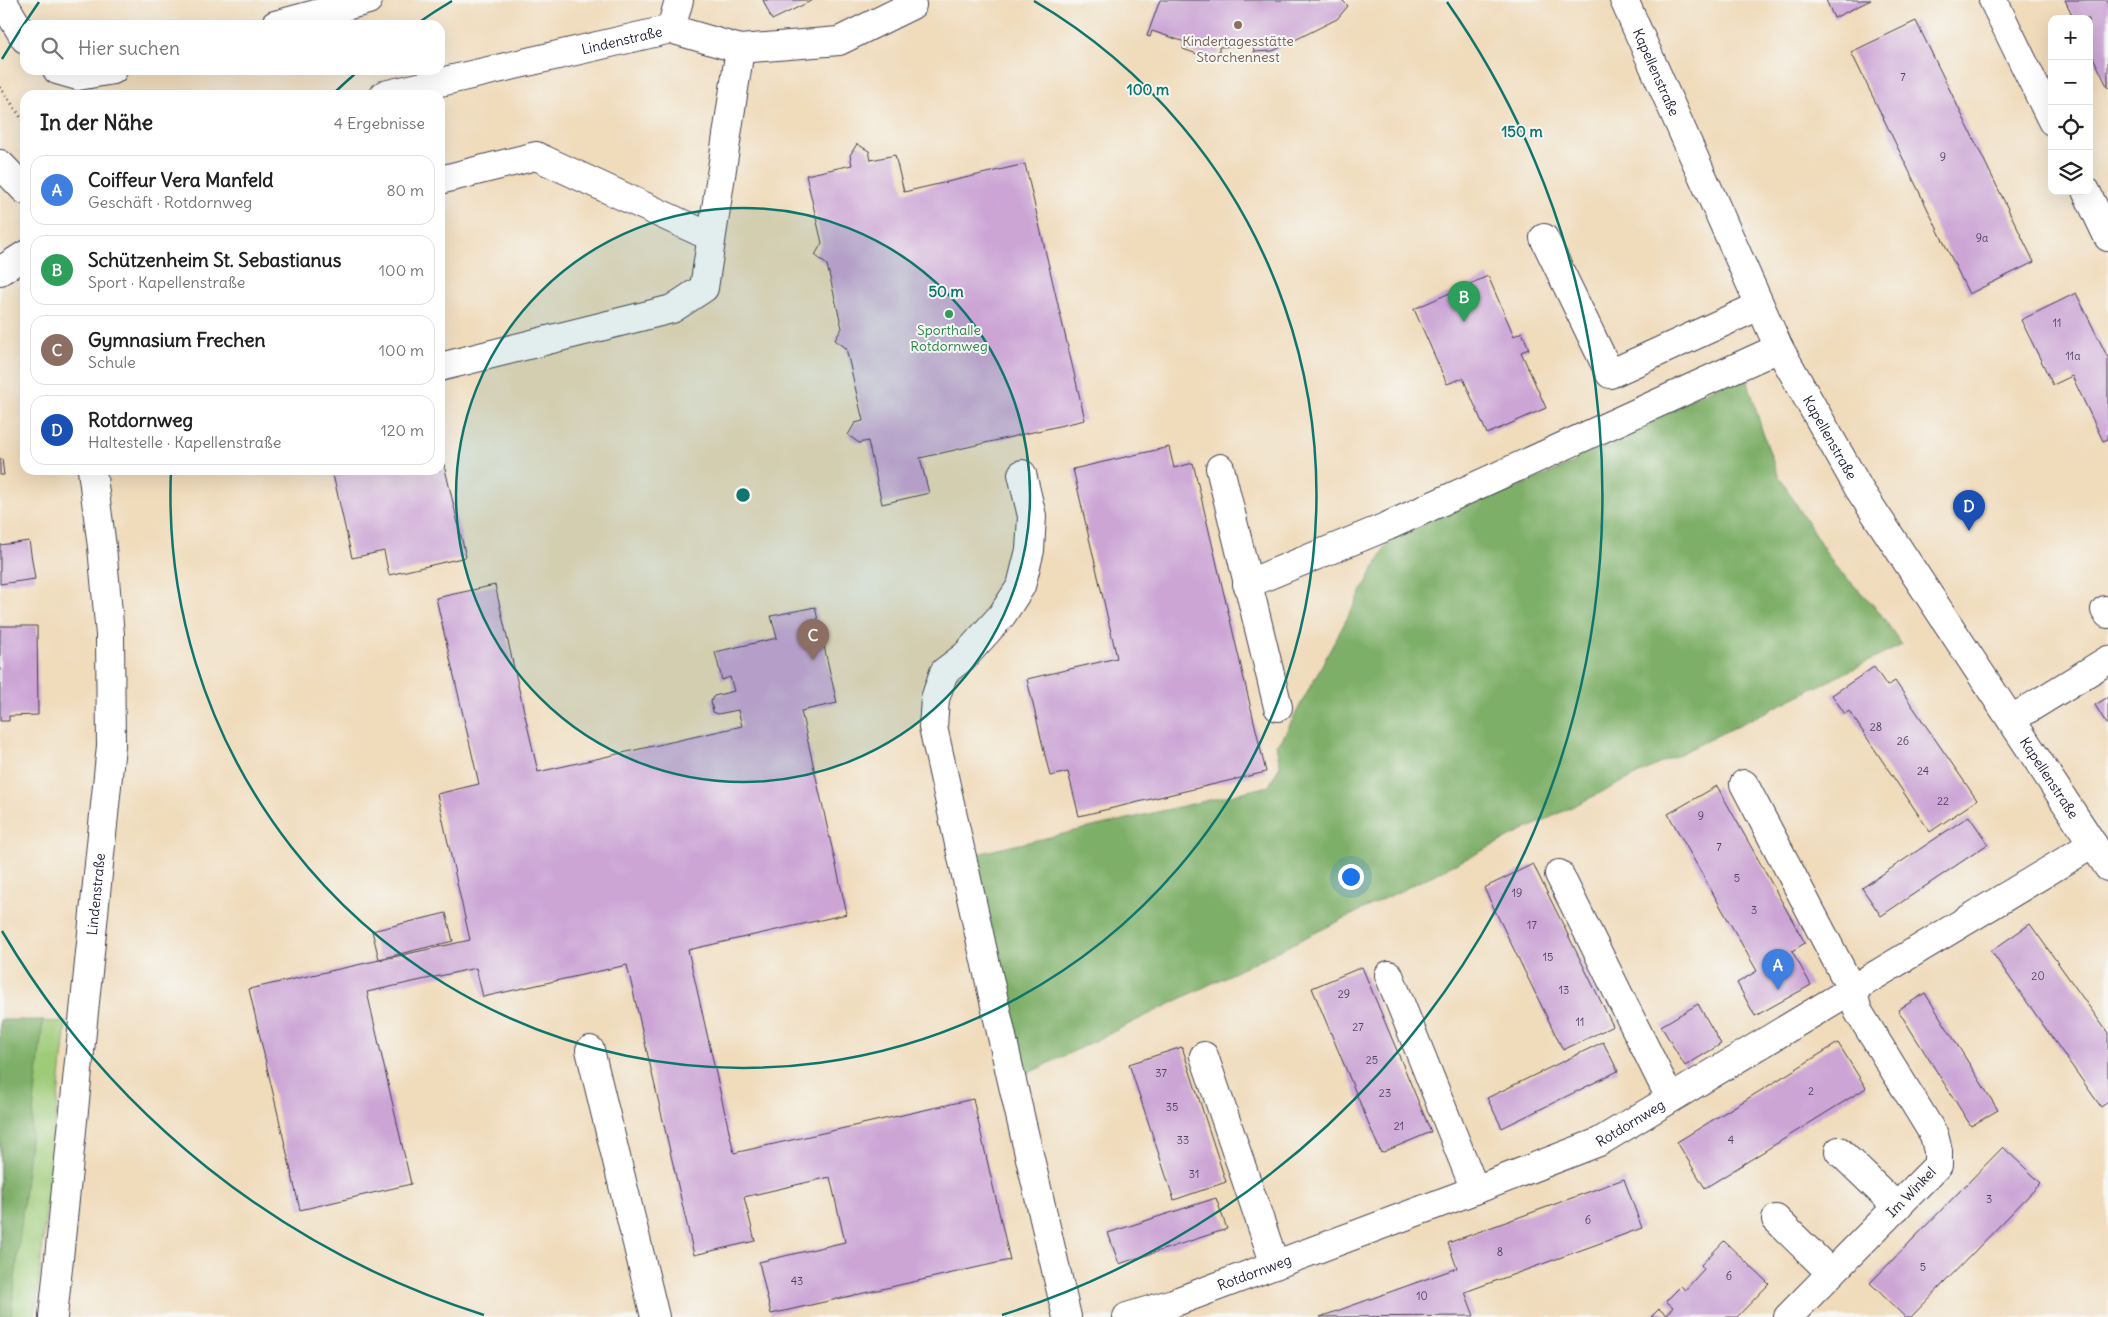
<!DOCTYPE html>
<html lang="de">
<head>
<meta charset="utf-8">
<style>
	:root { --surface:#fff; --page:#f2f2f2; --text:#222; --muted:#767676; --line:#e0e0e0; --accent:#b45309 }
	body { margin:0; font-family:Delius,sans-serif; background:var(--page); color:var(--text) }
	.controls { position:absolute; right:15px; top:15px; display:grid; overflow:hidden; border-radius:10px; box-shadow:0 5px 20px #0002 }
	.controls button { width:45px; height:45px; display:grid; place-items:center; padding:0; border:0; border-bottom:1px solid var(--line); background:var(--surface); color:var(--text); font:25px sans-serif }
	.you { position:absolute; left:1350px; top:876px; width:18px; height:18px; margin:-12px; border:4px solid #fff; border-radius:50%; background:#1a73e8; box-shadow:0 0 0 8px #1a73e833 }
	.badge { display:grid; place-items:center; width:32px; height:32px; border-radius:50%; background:var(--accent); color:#fff; font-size:16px; font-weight:700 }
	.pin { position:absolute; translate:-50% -41px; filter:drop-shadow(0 1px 2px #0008) }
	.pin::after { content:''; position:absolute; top:26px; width:18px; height:15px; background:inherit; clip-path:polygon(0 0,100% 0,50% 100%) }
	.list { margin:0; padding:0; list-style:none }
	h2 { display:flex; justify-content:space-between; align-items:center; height:65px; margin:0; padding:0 20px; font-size:21px }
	h2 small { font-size:16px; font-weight:400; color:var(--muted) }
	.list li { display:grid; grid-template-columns:32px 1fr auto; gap:15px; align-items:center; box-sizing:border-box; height:70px; margin:0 10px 10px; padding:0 10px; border:1px solid var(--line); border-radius:15px }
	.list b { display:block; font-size:19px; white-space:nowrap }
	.list p { margin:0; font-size:16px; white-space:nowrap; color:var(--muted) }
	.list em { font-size:16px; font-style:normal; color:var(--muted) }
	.icon { flex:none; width:28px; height:28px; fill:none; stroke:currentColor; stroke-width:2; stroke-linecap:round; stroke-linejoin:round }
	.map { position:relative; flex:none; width:2108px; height:1317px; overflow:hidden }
	.search { position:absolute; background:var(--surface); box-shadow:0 5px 20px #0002; left:20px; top:20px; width:425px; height:55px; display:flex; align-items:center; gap:12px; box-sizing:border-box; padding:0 18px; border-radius:15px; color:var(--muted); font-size:19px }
	.panel { position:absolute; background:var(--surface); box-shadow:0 5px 20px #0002; left:20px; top:90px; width:425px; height:385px; border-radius:15px }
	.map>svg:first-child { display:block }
</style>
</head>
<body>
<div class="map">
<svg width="2108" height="1317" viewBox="0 0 2108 1317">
	<rect width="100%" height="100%" fill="#f6f6f2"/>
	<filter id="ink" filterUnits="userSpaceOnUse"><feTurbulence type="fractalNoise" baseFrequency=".02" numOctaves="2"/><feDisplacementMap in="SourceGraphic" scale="10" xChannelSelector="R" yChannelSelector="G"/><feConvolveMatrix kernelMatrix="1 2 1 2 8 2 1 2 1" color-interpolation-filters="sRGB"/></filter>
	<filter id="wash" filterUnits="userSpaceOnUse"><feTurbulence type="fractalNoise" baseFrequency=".0096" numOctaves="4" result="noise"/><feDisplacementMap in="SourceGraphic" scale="20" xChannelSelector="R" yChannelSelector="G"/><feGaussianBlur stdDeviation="1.12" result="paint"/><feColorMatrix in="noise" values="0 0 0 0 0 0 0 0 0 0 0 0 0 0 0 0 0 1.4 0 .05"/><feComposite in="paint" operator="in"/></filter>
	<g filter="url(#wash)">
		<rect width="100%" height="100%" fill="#f0dbbb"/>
		<path fill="#9ecb78" stroke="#60765a" d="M0 1020 66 1022 35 1317H0Z"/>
		<path fill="#7eaf68" stroke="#506852" d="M1746 374 1761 427 1777 473 1834 565 1878 610 1902 645 1021 1077 968 856 1269 786 1280 765 1276 744 1281 741 1393 533 1498 485 1511 490 1575 462 1581 446Z
			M0 1020H43L11 1317H0Z"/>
		<g id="blocks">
			<path fill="#cca5d5" d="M763 0H813L772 20Z
				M1160 0H1344L1343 1 1348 6 1337 19 1273 51 1254 52 1253 45 1219 47V54L1200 55 1183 49 1185 42 1152 31 1150 37 1147 36Z
				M1826 0H1871L1834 18Z
				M2065 0H2108V88L2089 49V19H2074Z
				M1916 21 2034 262 1969 294 1851 52Z
				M857 144 869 151 871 160 895 155 904 192 1025 164 1085 420 920 458 929 493 882 504 868 441 859 443 848 435 855 423 863 421 846 348 835 340 842 328 827 265 815 255 822 243 806 175 852 165 850 155Z
				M1488 276 1514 336 1522 332 1529 349 1521 352 1546 408 1487 434 1463 378 1447 384 1414 309Z
				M2076 293 2108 358V439L2103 441 2072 376 2053 385 2021 320Z
				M1169 447 1174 468 1193 463 1266 772 1079 816 1068 772 1050 776 1027 679 1117 658 1073 469Z
				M441 452 466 557 389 575 384 551 352 558 332 470H440Z
				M2 459 4 475H0V460Z
				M29 541 35 579 0 584V545Z
				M495 585 538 772 742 726 738 710 718 714 713 712 711 701 714 696 734 691 730 677 722 680 715 652 777 638 771 616 815 607 837 703 801 711 847 914 688 950 734 1153 973 1099 1010 1260 771 1314 759 1262 845 1242 830 1177 744 1197 755 1241 694 1255 627 965 483 997 476 968 367 992 411 1184 300 1210 249 989 470 940 437 794 479 784 436 598Z
				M0 626H37L38 715 9 716V721H0Z
				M1874 667 1887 686 1895 681 1977 800 1930 832 1849 711 1845 714 1832 695Z
				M2108 697V726L2095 705Z
				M1717 786 1805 943 1792 951 1811 985 1755 1016 1737 983 1757 971 1668 814Z
				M1969 816 1988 844 1881 916 1862 888Z
				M1533 864 1613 1026 1563 1050 1484 888Z
				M446 913 453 941 379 959 372 931Z
				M2030 924 2108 1033V1102L2101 1107 1991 951Z
				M1362 967 1431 1132 1381 1153 1312 988Z
				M1925 993 1998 1110 1971 1126 1898 1010Z
				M1698 1004 1721 1044 1685 1066 1661 1026Z
				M1603 1042 1618 1071 1502 1128 1487 1098Z
				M1838 1043 1866 1088 1705 1188 1677 1142Z
				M1182 1047 1226 1182 1174 1200 1129 1064Z
				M2003 1147 2041 1183 1911 1317H1905L1870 1283Z
				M1624 1179 1642 1228 1465 1292 1474 1316 1320 1317 1457 1268 1448 1243Z
				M1216 1198 1227 1229 1119 1264 1108 1233Z
				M1724 1241 1769 1284 1737 1317H1651L1659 1309 1666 1315 1673 1307 1666 1301 1681 1286 1685 1290 1704 1269 1701 1265Z"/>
		</g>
	</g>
	<g filter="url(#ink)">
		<use href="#blocks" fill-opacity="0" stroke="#413e4e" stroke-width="1"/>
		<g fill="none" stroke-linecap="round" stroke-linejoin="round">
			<defs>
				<g id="minor">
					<path d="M2 0 25 39"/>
					<path id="s1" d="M1624 0 1779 348 1859 489 2108 867"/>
					<path d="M1993 0 2052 121"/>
					<path d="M275 25 368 0"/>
					<path d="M671 29 679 0"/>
					<path d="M57 70 78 76 113 70"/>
					<path id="s2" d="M384 95 671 29 740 49 839 41 912 5"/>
					<path d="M0 164 25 190"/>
					<path d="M440 180 536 156 711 237"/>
					<path d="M2086 191 2108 237"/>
					<path d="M1544 238 1610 374 1759 306"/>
					<path d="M0 271 25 255"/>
					<path d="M440 367 672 309 704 288 740 49"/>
					<path d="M1220 468 1278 707"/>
					<path d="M1022 474 1032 516 1030 550 1021 586 1002 615 965 656 944 672 935 699 933 727 1011 1077 1067 1317"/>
					<path d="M1247 584 1388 526 1779 348"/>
					<path d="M2105 610 2108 614"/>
					<path d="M2012 719 2108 660"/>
					<path d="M1744 784 1852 990 1858 1011 1934 1135 1938 1151V1165L1788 1317"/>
					<path d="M1559 874 1670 1098"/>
					<path d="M1389 975 1475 1190"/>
					<path d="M590 1050 655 1317"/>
					<path d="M1204 1056 1275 1265"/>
					<path d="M1839 1151 1897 1207"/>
					<path d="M1776 1219 1831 1273"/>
					<path id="s3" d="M53 1317 111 746 110 635 102 547 92 470"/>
					<path id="s4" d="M1127 1317 1173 1303 1475 1190 1599 1142 2093 844"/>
				</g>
			</defs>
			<use href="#minor" stroke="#413e4e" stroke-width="30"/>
			<path stroke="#413e4e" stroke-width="3" stroke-dasharray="1 4" stroke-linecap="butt" d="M0 87 25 123"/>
			<use href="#minor" stroke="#fff" stroke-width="28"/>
		</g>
	</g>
	<circle cx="743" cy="495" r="287" fill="#0f766e" fill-opacity=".12"/>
	<g fill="none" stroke="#0f766e" stroke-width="2.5">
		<circle cx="743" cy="495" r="287"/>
		<path d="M334 93A573 573 0 0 1 356 73M418 23A573 573 0 0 1 452 1M1034 1A573 573 0 1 1 171 470"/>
		<path d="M484 1315A860 860 0 0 1 2 931M2 59A860 860 0 0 1 39 2M1447 2A860 860 0 0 1 1002 1315"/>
	</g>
	<circle fill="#8d6e63" stroke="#f6f6f2" stroke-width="2" cx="1238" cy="25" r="5"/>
	<circle fill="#2e9e5b" stroke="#f6f6f2" stroke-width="2" cx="949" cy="314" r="5"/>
	<g text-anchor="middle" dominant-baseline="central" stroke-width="4" stroke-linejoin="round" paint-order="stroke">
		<g font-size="11" fill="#4c4362">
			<text x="1903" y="77">7</text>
			<text x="1943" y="157">9</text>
			<text x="1982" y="238">9a</text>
			<text x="2057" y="323">11</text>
			<text x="2073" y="356">11a</text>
			<text x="1876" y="727">28</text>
			<text x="1903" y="741">26</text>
			<text x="1923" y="771">24</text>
			<text x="1943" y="801">22</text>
			<text x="1701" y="816">9</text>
			<text x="1719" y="847">7</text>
			<text x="1737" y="878">5</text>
			<text x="1517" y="893">19</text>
			<text x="1754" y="910">3</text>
			<text x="1532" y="925">17</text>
			<text x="1548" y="957">15</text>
			<text x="2038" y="976">20</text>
			<text x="1564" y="990">13</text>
			<text x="1344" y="994">29</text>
			<text x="1580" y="1022">11</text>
			<text x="1358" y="1027">27</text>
			<text x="1372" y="1060">25</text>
			<text x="1161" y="1073">37</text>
			<text x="1811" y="1091">2</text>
			<text x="1385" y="1093">23</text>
			<text x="1172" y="1107">35</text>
			<text x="1399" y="1126">21</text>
			<text x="1183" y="1140">33</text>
			<text x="1731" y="1140">4</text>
			<text x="1194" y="1174">31</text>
			<text x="1989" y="1199">3</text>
			<text x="1588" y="1220">6</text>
			<text x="1500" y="1252">8</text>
			<text x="1923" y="1267">5</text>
			<text x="1729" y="1276">6</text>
			<text x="797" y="1281">43</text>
			<text x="1422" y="1296">10</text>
		</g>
		<g font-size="14" fill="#22223b" stroke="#f6f6f2">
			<text stroke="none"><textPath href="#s2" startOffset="244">Lindenstraße</textPath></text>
			<text stroke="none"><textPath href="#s1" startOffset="79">Kapellenstraße</textPath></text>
			<text stroke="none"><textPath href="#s1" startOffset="484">Kapellenstraße</textPath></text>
			<text stroke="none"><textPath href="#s1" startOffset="889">Kapellenstraße</textPath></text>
			<text stroke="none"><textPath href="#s3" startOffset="425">Lindenstraße</textPath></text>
			<text stroke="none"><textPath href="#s4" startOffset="540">Rotdornweg</textPath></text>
			<text transform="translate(1911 1192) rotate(-46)">Im Winkel</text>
			<text stroke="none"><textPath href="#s4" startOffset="135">Rotdornweg</textPath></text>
		</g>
		<g font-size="14" fill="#785e54" stroke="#f6f6f2">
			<text x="1238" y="41">Kindertagesstätte<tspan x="1238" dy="16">Storchennest</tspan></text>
		</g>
		<g font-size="14" fill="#27864d" stroke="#f6f6f2">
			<text x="949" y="330">Sporthalle<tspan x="949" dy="16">Rotdornweg</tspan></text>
		</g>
	</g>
	<circle cx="743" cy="495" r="8" fill="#0f766e" stroke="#f6f6f2" stroke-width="2.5"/>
	<g font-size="15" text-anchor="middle" font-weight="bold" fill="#0f766e" stroke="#f6f6f2" stroke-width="4" stroke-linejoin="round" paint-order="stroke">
		<text x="1148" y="95">100 m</text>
		<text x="1522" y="137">150 m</text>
		<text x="946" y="297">50 m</text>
	</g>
</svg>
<div class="controls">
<button>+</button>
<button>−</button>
<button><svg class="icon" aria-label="locate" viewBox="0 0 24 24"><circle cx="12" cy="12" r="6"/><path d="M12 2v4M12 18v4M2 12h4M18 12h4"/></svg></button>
<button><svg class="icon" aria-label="layers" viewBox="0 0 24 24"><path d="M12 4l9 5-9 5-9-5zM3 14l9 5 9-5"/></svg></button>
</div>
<div class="you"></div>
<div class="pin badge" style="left:1778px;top:990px;background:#3f7fe0">A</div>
<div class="pin badge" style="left:1464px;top:322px;background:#2e9e5b">B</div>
<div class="pin badge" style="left:813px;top:660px;background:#8d6e63">C</div>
<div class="pin badge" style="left:1969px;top:531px;background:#1a4fb4">D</div>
<div class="search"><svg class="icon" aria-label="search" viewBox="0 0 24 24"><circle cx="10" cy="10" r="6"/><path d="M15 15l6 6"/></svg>Hier suchen</div>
<section class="panel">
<h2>In der Nähe<small>4 Ergebnisse</small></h2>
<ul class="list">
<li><span class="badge" style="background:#3f7fe0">A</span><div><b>Coiffeur Vera Manfeld</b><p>Geschäft · Rotdornweg</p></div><em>80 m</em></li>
<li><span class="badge" style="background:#2e9e5b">B</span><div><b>Schützenheim St. Sebastianus</b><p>Sport · Kapellenstraße</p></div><em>100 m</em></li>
<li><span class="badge" style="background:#8d6e63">C</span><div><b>Gymnasium Frechen</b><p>Schule</p></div><em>100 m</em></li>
<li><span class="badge" style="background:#1a4fb4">D</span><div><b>Rotdornweg</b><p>Haltestelle · Kapellenstraße</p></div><em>120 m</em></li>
</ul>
</section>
</div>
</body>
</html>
